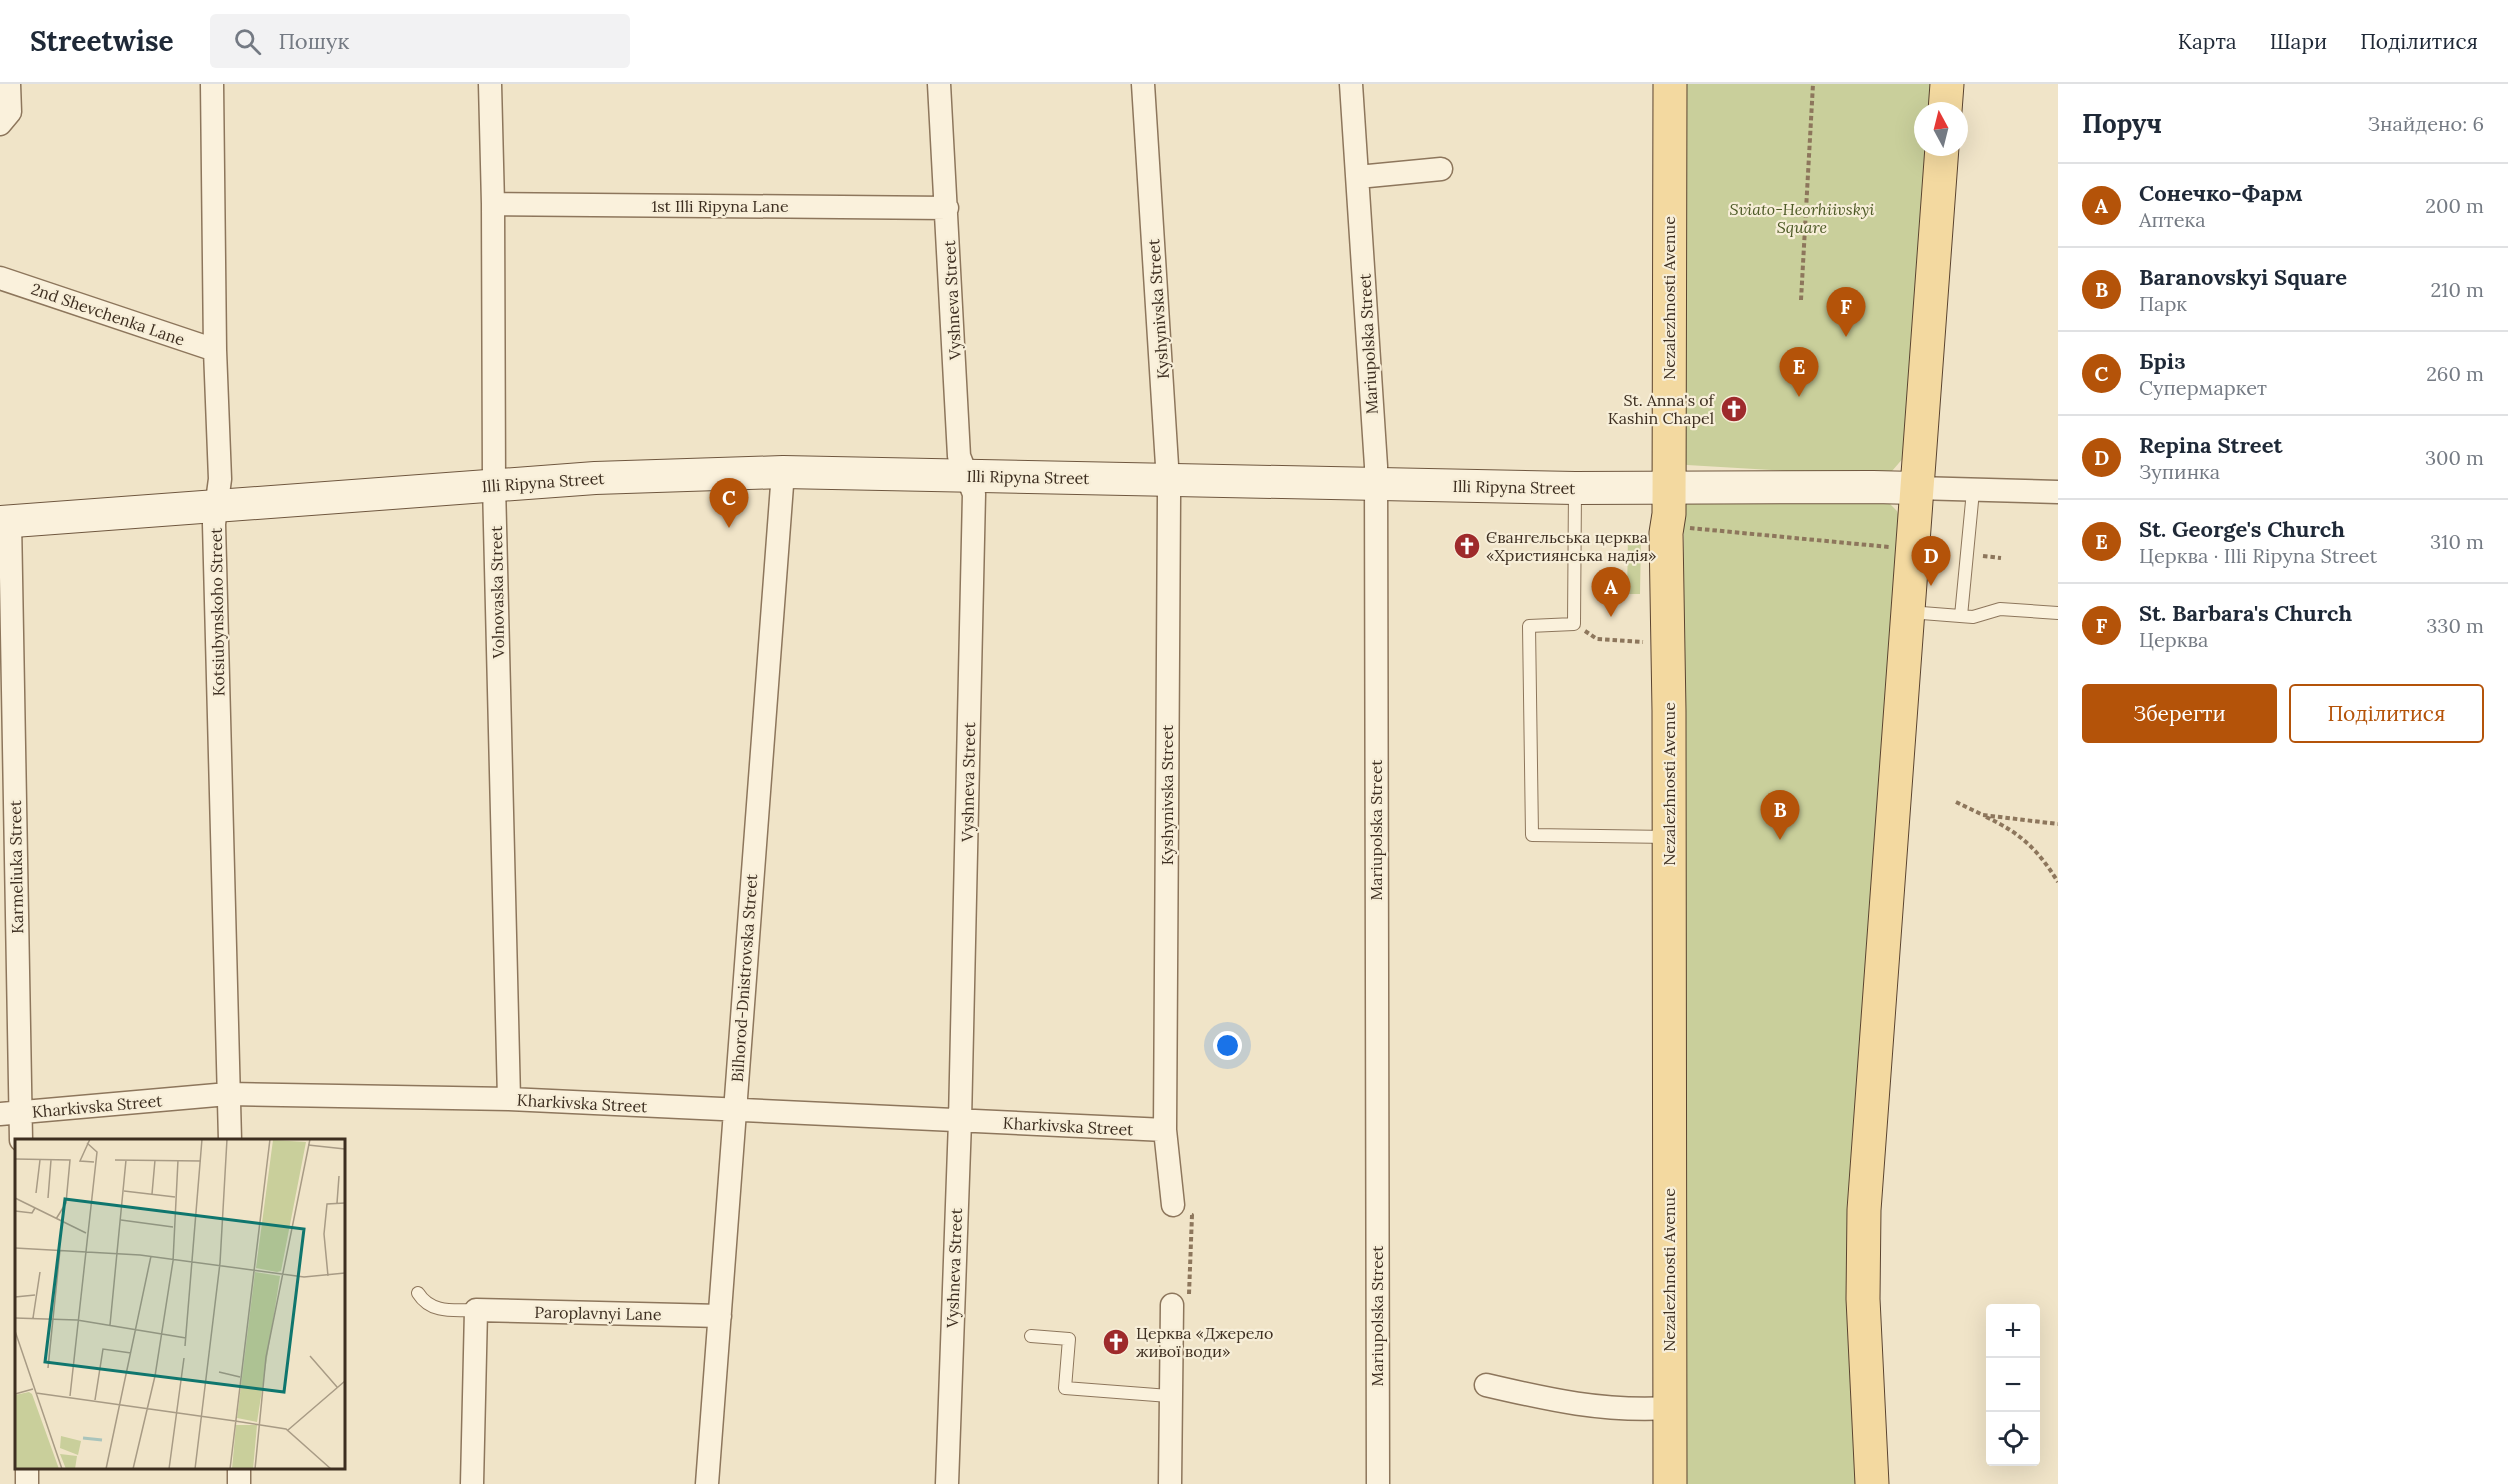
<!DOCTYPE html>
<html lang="uk">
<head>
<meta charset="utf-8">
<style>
	:root { --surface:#fff; --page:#f2f2f3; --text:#1f2937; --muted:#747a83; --line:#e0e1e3; --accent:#b45309 }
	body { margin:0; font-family:Lora,serif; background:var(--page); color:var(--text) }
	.controls { position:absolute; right:18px; bottom:18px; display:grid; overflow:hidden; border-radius:6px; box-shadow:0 6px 24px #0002 }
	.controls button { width:54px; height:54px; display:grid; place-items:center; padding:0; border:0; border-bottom:2px solid var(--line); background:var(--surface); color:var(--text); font:30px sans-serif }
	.compass { position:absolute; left:1914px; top:18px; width:54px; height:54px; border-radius:50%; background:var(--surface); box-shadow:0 6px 24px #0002; rotate:353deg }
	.you { position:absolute; left:1228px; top:962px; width:21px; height:21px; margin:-15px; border:4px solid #fff; border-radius:50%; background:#1a73e8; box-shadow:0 0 0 9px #1a73e833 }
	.badge { display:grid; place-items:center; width:39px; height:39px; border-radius:50%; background:var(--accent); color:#fff; font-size:20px; font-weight:700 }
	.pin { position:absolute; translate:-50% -50px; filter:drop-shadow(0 2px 3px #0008) }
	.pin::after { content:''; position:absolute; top:32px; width:21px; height:18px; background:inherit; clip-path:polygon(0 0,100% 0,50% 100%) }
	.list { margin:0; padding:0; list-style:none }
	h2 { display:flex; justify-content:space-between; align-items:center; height:78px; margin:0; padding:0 24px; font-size:26px }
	h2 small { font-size:20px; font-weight:400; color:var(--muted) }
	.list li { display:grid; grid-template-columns:39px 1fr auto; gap:18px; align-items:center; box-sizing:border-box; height:84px; padding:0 24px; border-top:2px solid var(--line) }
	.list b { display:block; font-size:22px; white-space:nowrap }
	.list p { margin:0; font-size:20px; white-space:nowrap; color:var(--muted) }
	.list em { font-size:20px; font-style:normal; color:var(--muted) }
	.actions { display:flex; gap:12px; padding:18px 24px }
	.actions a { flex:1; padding:14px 0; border:2px solid var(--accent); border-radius:6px; text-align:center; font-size:21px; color:var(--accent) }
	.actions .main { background:var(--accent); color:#fff }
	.icon { flex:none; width:33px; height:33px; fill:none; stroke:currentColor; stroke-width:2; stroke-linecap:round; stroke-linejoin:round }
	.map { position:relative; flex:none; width:2058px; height:1400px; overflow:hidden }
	header { display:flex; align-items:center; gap:36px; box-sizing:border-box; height:84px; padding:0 30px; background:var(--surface); border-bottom:2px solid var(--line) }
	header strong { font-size:28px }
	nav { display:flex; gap:33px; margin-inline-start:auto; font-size:21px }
	.search { width:420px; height:54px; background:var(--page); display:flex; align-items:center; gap:15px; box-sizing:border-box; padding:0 21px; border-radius:6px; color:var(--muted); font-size:22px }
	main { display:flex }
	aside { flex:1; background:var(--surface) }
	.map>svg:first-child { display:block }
</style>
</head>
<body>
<header>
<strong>Streetwise</strong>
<div class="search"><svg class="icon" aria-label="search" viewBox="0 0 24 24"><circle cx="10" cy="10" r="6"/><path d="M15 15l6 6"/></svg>Пошук</div>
<nav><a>Карта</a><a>Шари</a><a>Поділитися</a></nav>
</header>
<main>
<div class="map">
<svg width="2058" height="1400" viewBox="0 0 2058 1400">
	<rect width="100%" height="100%" fill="#f0e4c8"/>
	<path fill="#c9cf9b" d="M1678 0H1937L1935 27H1923V63H1932L1905 372 1892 387 1872 392 1687 381 1682 379Z
		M1684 415 1888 418 1897 427 1900 437 1859 1400H1682L1680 1048Z
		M1628 452H1641L1640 510H1627Z"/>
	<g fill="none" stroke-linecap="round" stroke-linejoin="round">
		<defs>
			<path id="lane" d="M1575 405 1574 540 1529 542 1532 751 1669 753
				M1909 528 1973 533 2000 525 2058 529
				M1961 532 1973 407
				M418 1209C431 1230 454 1226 476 1226
				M1031 1252 1069 1255 1065 1304 1169 1312"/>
			<path id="street" d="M212 0 215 266 220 395 214 440 230 1056
				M490 0 493 120 494 401 509 1015
				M939 0 959 372 974 410 960 1037 947 1400
				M1143 0 1169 413 1165 1046 1173 1121
				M1351 0 1376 382 1378 1400
				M0 40 10 28 9 0
				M1358 93 1441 85
				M493 120 947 124
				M0 194 215 266
				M1916 404 2058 408
				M10 437 21 1056
				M0 1030 228 1010 509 1015 1165 1046
				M1486 1301C1550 1316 1603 1328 1670 1324
				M27 1384V1400
				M239 1384V1400
				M472 1400 476 1226 720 1232
				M707 1400 783 388
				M1170 1400 1172 1221"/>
			<path id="secondary" d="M0 438 595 394 783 388 1575 404 1873 403 1916 404"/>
			<path id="primary" d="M1670 0 1669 430 1666 449 1669 627 1670 1400
				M1945 27 1947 0
				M1872 1400 1863 1215 1864 1126 1942 63"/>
		</defs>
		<use href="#lane" stroke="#8d765c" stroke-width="14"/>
		<use href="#street" stroke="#8d765c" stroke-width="25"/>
		<use href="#secondary" stroke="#6f573f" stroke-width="34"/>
		<use href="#primary" stroke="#5b4430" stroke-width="35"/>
		<path stroke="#8d765c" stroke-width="4" stroke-dasharray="4.5 3" stroke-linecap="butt" d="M1801 216 1813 0
			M1690 444 1889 463
			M1983 472 2001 474
			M1585 547 1597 555 1643 558
			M1956 718 1983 731 2058 740
			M1986 733C2021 749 2038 766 2058 798
			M1189 1210 1192 1131 1189 1130"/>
		<use href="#lane" stroke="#faf1dc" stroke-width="12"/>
		<use href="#street" stroke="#faf1dc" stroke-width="22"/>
		<use href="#secondary" stroke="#faf1dc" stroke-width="32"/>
		<use href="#primary" stroke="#f3d9a0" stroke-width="33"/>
	</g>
	<defs>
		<symbol id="church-disc" viewBox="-11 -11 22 22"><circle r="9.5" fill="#9e2a2b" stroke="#f7eed8"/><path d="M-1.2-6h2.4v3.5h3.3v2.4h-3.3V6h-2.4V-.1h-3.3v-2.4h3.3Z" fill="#fff"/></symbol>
	</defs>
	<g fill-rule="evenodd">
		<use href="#church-disc" x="1719" y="310" width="30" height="30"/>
		<use href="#church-disc" x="1452" y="447" width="30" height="30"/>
		<use href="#church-disc" x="1101" y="1243" width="30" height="30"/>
	</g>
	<g text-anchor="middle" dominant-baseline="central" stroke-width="4.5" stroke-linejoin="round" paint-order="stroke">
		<g font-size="16" fill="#3d2e20" stroke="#f7eed8">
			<text x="720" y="122">1st Illi Ripyna Lane</text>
			<text transform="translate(1669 214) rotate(-90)">Nezalezhnosti Avenue</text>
			<text transform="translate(952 216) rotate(-93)">Vyshneva Street</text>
			<text transform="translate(1158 225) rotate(-94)">Kyshynivska Street</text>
			<text transform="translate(108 230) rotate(19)">2nd Shevchenka Lane</text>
			<text transform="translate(1368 260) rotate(-93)">Mariupolska Street</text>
			<text transform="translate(1028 393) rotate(1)">Illi Ripyna Street</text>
			<text transform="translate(543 398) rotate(-4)">Illi Ripyna Street</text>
			<text transform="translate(1514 403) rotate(1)">Illi Ripyna Street</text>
			<text transform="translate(497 508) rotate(-91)">Volnovaska Street</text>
			<text transform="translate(217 528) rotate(-91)">Kotsiubynskoho Street</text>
			<text transform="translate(968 698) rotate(-89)">Vyshneva Street</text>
			<text transform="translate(1669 700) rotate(-90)">Nezalezhnosti Avenue</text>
			<text transform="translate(1167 711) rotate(-90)">Kyshynivska Street</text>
			<text transform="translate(1376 746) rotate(-90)">Mariupolska Street</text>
			<text transform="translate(16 783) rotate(-91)">Karmeliuka Street</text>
			<text transform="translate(744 894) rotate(-86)">Bilhorod-Dnistrovska Street</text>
			<text transform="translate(582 1019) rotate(3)">Kharkivska Street</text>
			<text transform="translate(97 1022) rotate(-5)">Kharkivska Street</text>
			<text transform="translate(1068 1042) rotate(3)">Kharkivska Street</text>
			<text transform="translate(954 1184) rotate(-88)">Vyshneva Street</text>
			<text transform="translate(1669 1186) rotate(-90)">Nezalezhnosti Avenue</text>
			<text transform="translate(598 1229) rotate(1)">Paroplavnyi Lane</text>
			<text transform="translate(1377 1232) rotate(-90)">Mariupolska Street</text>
		</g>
		<g font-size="16" font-style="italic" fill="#4d5a26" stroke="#f7eed8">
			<text x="1802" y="125">Sviato-Heorhiivskyi<tspan x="1802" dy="18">Square</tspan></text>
		</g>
		<g font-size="16" fill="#3d2e20" stroke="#f7eed8" text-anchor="start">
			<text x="1714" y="316" text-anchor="end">St. Anna's of<tspan x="1714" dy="18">Kashin Chapel</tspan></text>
			<text x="1486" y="453">Євангельська церква<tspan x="1486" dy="18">«Християнська надія»</tspan></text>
			<text x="1136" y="1249">Церква «Джерело<tspan x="1136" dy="18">живої води»</tspan></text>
		</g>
	</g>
	<g transform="translate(15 1055)">
		<rect width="330" height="330" fill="#f0e4c8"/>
		<path d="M258 1 291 3 266 132 262 133 241 129ZM240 133 265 137 242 283 222 279ZM14 253 17 255 44 330H0V256ZM221 286H242L238 330H217ZM46 297 66 302 63 316 45 309ZM45 315 62 317 60 330H51Z" fill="#c9cf9b"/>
		<path fill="none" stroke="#a9c4bc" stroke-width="3" d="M68 299 87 301"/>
		<path fill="none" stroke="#a89b85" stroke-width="1.5" d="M75 0 65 22 79 23M293 6 330 10M0 20 55 21 51 64 41 80M100 21 186 22M109 52 160 58M21 54 25 21M137 55 140 21M0 59 71 94M33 59 36 21M322 64 324 37M0 72 17 74 20 69M106 81 158 88M0 109 125 116 289 138 330 134M313 137 309 95 312 65 330 64M0 158 20 156M0 179 62 181 171 199M18 179 25 133M95 186 111 21M0 192 47 330M170 207 187 0M295 217 322 248M33 229 45 111M204 233 225 238M21 254 220 282M0 255 18 250M55 257 82 13 72 4M80 261 88 210 116 214M220 282 271 290 316 330M273 291 330 242M91 330 136 117M118 330 140 237 158 122 163 21M154 330 169 219M180 330 205 124 212 0M215 330 255 0M240 330 251 218 295 0"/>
		<path fill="#0f766e" fill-opacity="0.15" stroke="#0f766e" stroke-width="3" d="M50 60 289 90 269 253 30 223Z"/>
		<rect width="330" height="330" fill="none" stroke="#3d2e20" stroke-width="3"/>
	</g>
</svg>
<div class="controls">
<button>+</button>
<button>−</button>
<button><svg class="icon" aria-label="locate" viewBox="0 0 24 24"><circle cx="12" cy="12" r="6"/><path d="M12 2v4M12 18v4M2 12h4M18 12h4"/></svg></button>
</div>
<svg class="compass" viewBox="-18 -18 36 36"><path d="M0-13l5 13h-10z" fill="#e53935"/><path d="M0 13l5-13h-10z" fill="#747a83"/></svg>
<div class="you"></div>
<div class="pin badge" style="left:1611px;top:533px">A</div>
<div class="pin badge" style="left:1780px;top:756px">B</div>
<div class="pin badge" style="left:729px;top:444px">C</div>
<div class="pin badge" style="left:1931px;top:502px">D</div>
<div class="pin badge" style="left:1799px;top:313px">E</div>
<div class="pin badge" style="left:1846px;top:253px">F</div>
</div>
<aside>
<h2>Поруч<small>Знайдено: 6</small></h2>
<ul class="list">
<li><span class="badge">A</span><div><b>Сонечко-Фарм</b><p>Аптека</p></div><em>200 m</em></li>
<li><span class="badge">B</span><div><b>Baranovskyi Square</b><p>Парк</p></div><em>210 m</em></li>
<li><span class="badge">C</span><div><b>Бріз</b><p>Супермаркет</p></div><em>260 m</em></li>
<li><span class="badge">D</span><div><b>Repina Street</b><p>Зупинка</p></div><em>300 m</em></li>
<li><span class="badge">E</span><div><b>St. George's Church</b><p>Церква · Illi Ripyna Street</p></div><em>310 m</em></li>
<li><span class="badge">F</span><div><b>St. Barbara's Church</b><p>Церква</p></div><em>330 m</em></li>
</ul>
<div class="actions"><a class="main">Зберегти</a><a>Поділитися</a></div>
</aside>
</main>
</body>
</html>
